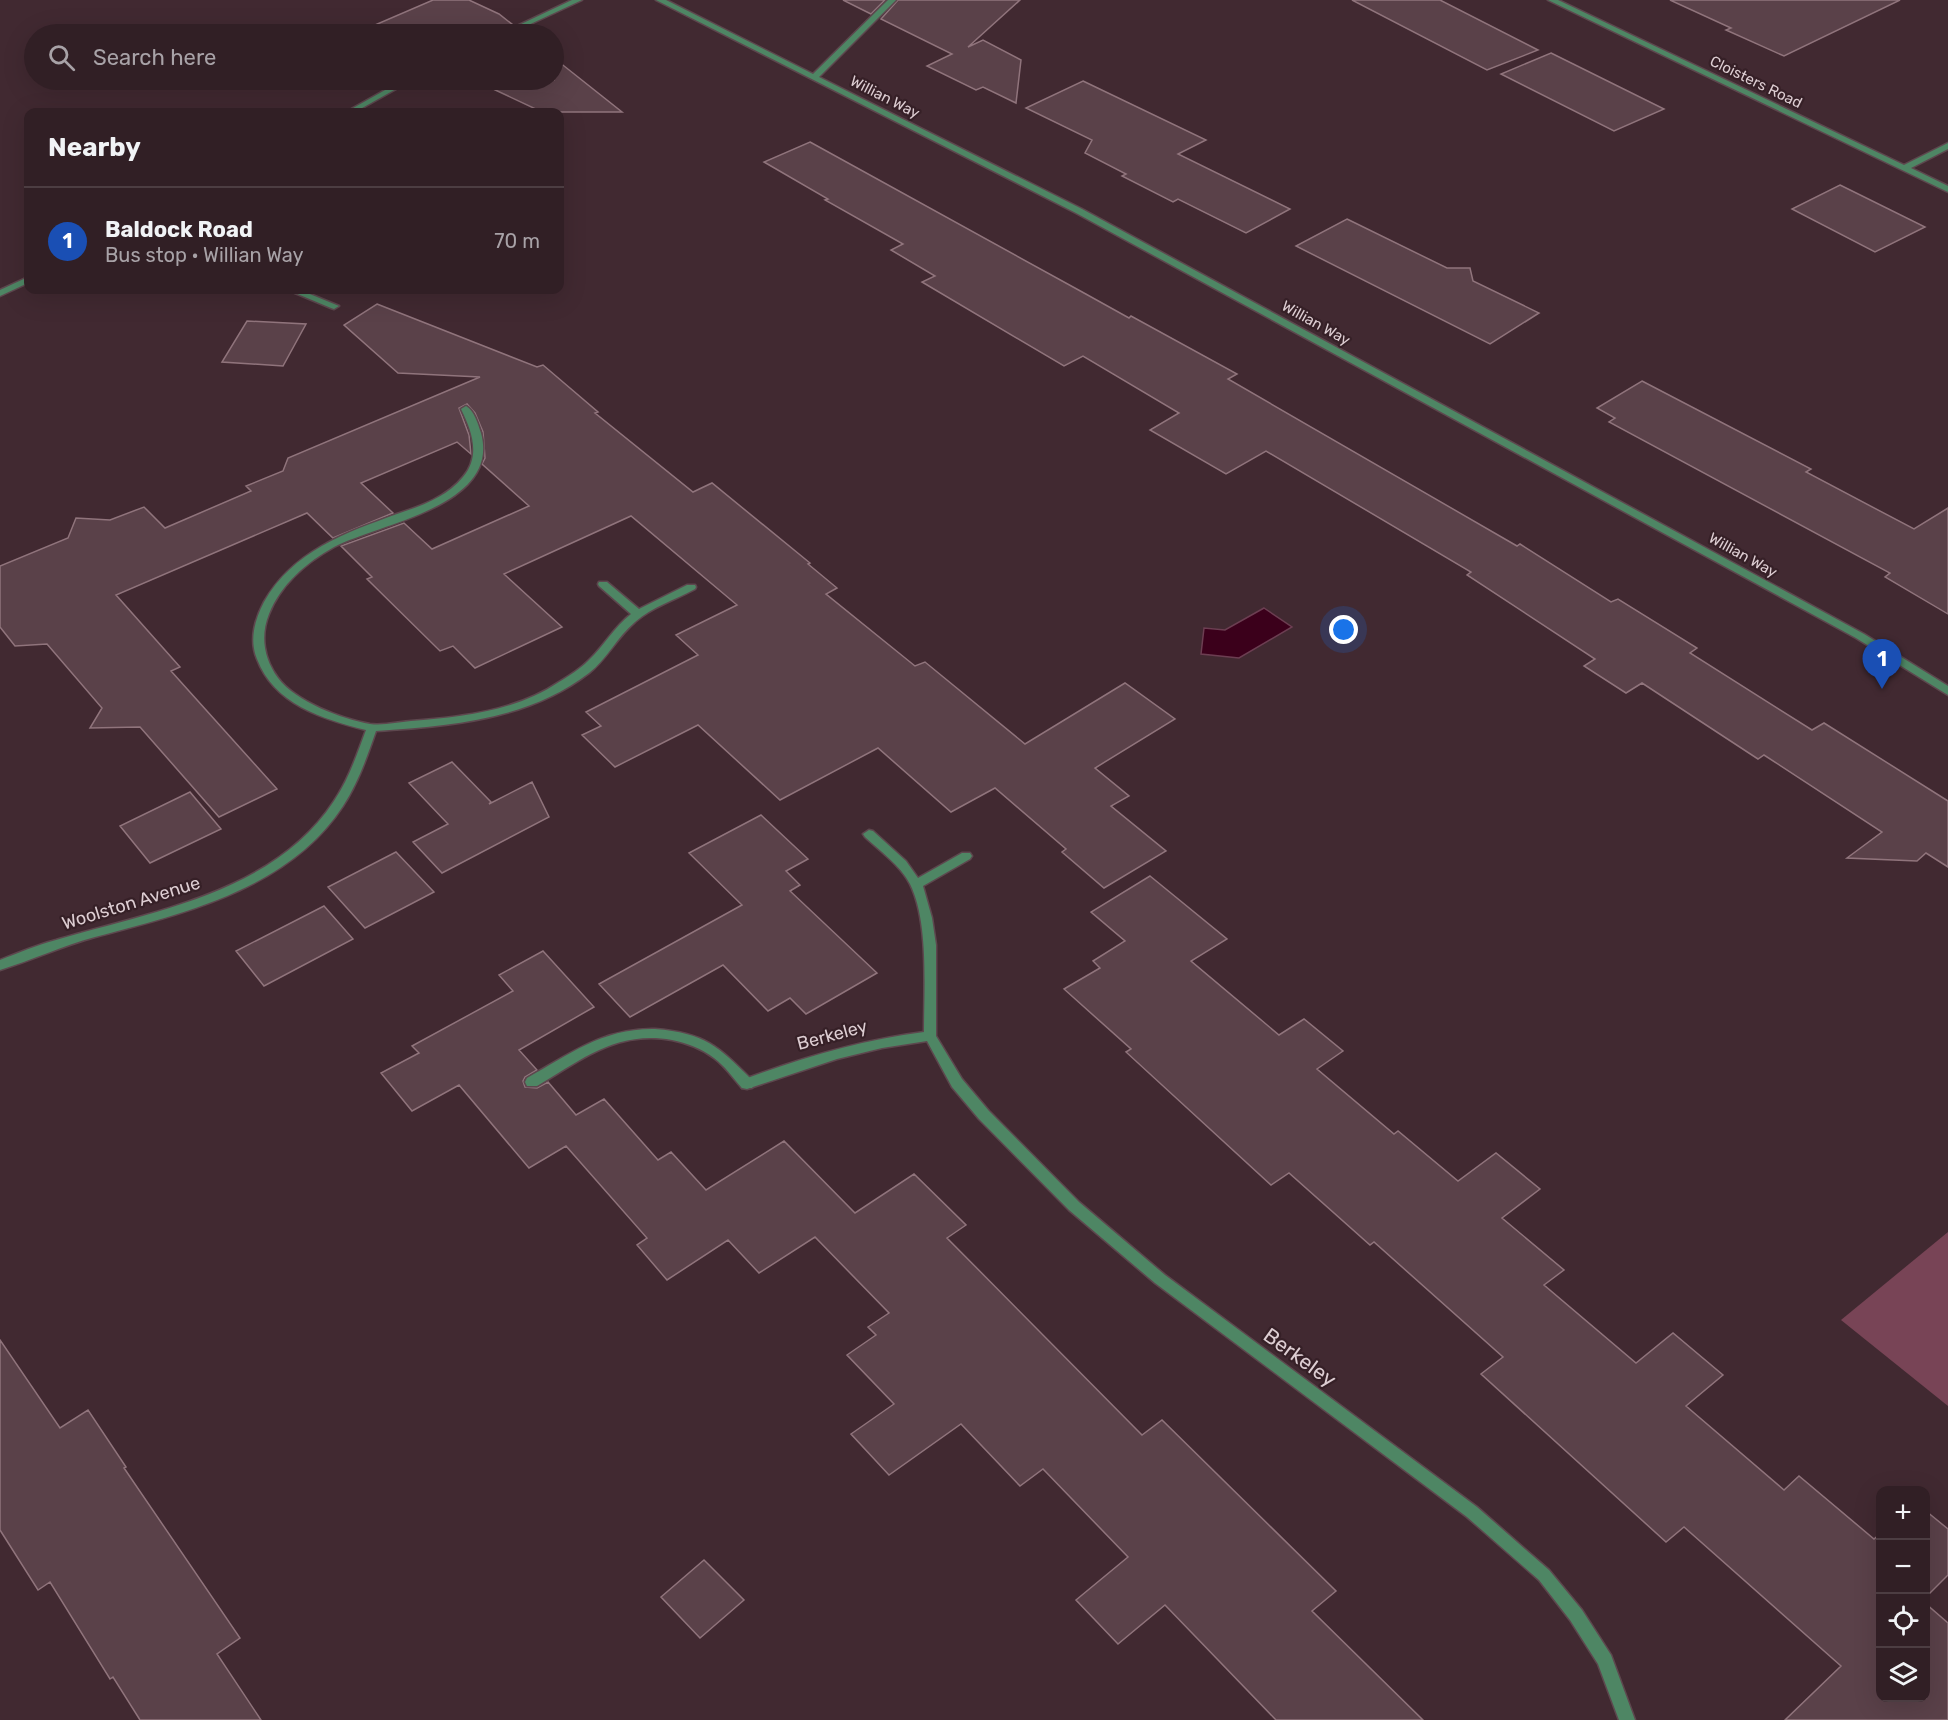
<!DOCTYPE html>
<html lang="en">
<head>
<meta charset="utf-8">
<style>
	:root { --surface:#311f25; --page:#39272d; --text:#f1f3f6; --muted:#a8a2a7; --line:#4c3d42; --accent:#2ad885 }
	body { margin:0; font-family:Rubik,sans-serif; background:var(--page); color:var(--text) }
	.controls { position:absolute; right:18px; bottom:18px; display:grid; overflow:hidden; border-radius:12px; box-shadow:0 6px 24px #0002 }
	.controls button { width:54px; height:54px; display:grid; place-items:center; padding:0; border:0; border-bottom:2px solid var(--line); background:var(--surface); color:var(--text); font:30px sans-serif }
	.you { position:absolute; left:1344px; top:630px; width:21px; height:21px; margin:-15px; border:4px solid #fff; border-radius:50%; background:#1a73e8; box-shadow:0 0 0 9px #1a73e833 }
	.badge { display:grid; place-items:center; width:39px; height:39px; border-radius:50%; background:var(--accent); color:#fff; font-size:20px; font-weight:700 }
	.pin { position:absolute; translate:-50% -50px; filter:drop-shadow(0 2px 3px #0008) }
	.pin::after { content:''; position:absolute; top:32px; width:21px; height:18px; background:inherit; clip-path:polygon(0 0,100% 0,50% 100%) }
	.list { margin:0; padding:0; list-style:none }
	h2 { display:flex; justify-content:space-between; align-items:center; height:78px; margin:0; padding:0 24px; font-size:26px }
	h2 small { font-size:20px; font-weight:400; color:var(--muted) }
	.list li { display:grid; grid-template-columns:39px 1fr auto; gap:18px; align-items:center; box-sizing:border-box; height:108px; padding:0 24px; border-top:2px solid var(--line) }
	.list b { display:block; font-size:22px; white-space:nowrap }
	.list p { margin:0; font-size:20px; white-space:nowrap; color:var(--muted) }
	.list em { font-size:20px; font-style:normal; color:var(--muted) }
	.icon { flex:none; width:33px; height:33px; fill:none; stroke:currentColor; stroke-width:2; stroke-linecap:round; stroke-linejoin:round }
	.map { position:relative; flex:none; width:1948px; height:1720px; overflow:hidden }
	.search { position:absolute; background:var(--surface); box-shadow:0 6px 24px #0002; left:24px; top:24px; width:540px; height:66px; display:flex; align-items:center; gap:15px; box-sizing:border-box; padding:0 21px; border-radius:33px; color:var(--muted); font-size:22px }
	.panel { position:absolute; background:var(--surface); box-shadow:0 6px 24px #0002; left:24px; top:108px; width:540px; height:186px; border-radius:12px }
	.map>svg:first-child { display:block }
</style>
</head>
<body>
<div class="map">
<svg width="1948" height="1720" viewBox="0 0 1948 1720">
	<rect width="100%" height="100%" fill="#412931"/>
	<path fill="#784456" d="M1948 1232V1406L1841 1320Z"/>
	<path fill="#3b001b" stroke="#6c3e52" stroke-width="1.5" d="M1264 608 1292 627 1239 658 1201 654 1204 628 1225 630Z"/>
	<path fill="#5a4149" stroke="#90747c" stroke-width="1.5" d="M433 0H469L499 14 513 25 498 34H382L368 28Z
		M843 0H885L871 14Z
		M898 0H1020L968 47 983 40 1021 60 1016 103 983 87 976 90 927 66 952 54 881 19Z
		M1352 0H1440L1538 50 1487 70Z
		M1670 0H1900L1784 56 1726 30 1731 28Z
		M1551 53 1664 109 1614 131 1501 74Z
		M554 58 622 112H542L474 80H554Z
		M1083 81 1206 140 1178 154 1290 209 1246 233 1178 199 1173 202 1122 176 1126 174 1085 153 1092 140 1026 108Z
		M810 142 1084 293 1129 318 1131 316 1237 374 1228 379 1517 546 1520 544 1611 602 1618 599 1697 648 1690 653 1812 730 1824 723 1948 801V867L1926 853 1917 861 1847 858 1882 832 1764 755 1758 759 1642 683 1626 693 1584 666 1595 659 1467 575 1471 572 1266 451 1226 474 1150 430 1179 413 1083 356 1064 366 922 282 935 276 891 250 903 244 825 200 828 199 764 162Z
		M1840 185 1925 227 1875 252 1792 209Z
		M1347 219 1447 268H1470L1473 281 1539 313 1490 344 1296 246Z
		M377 304 537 367 543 365 598 412 595 413 693 492 712 483 810 563 808 564 837 588 826 594 915 666 925 662 1025 744 1125 683 1175 719 1095 768 1129 796 1111 806 1166 851 1104 888 1062 852 1066 849 995 788 951 812 878 748 780 800 698 725 615 767 582 735 601 726 586 712 698 655 676 635 737 605 631 516 504 574 562 627 475 668 453 646 440 651 367 579 372 577 341 546 404 523 432 549 529 506 482 464 485 458 483 432 475 413 467 404 459 408 469 435 471 454 457 442 361 483 393 513 333 538 307 513 116 595 180 667 171 671 277 789 219 817 140 727 90 728 102 708 47 644 15 646 0 627V566L68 538 76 518 110 520 144 507 165 528 251 491 246 486 283 471 288 458 480 377 398 373 344 325Z
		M247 321 306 324 283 366 222 362Z
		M1642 381 1811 469 1806 472 1914 529 1948 508V614L1885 577 1890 573 1609 422 1615 418 1597 408Z
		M452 762 491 802 489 804 532 782 549 817 442 873 413 842 448 824 409 783Z
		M190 792 221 829 150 863 120 826Z
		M761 815 808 859 786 871 800 885 790 891 877 973 806 1014 790 998 768 1011 723 965 630 1017 599 984 742 905 689 853Z
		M396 852 434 892 365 928 328 887Z
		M1150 876 1227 939 1191 961 1279 1035 1304 1019 1343 1051 1317 1069 1394 1134 1398 1131 1458 1181 1496 1153 1540 1189 1502 1218 1564 1270 1544 1285 1636 1363 1673 1333 1723 1375 1686 1406 1784 1490 1799 1476 1874 1539 1881 1533V1698H1926V1604L1948 1623V1720H1785L1841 1666 1684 1527 1666 1542 1481 1374 1503 1357 1374 1242 1370 1245 1289 1173 1271 1185 1126 1052 1131 1049 1064 989 1100 968 1093 961 1125 941 1091 912Z
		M324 906 353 939 264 986 236 951Z
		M543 951 594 1007 519 1050 537 1070 525 1077 523 1081 525 1087 537 1088 548 1082 576 1115 604 1099 658 1160 671 1152 706 1190 784 1141 855 1213 914 1174 966 1225 947 1238 1142 1435 1162 1420 1336 1591 1312 1611 1423 1720H1276L1165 1605 1118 1644 1076 1600 1128 1557 1043 1469 1020 1486 961 1424 889 1475 851 1434 894 1404 847 1355 876 1335 868 1327 889 1313 815 1237 759 1273 728 1240 667 1280 637 1245 647 1238 566 1146 529 1168 459 1085 412 1111 381 1073 419 1053 412 1046 513 991 499 975Z
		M0 1340 60 1428 88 1410 126 1467 124 1468 240 1638 217 1654 261 1720H140L113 1677 110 1679 50 1582 38 1590 0 1530Z
		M1926 1511 1948 1529V1575L1926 1597Z
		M704 1560 744 1600 700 1638 661 1597Z"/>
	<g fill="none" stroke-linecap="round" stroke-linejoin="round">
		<defs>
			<path id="service" d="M288 290H300L339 306 334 309 331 308Z
				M655 1029C705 1033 718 1046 752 1080L754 1084 752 1088H742C733 1078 725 1066 714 1058 701 1048 687 1043 672 1040 617 1030 581 1060 537 1086H527L525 1082 527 1078C570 1054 603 1028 655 1029Z"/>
			<path id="minor" d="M572 0H582L509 34H500Z
				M656 0H666L813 74 888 0H896L819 77 1082 209 1864 634 1948 686V695L1856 638 1076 213Z
				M1548 0H1558L1904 165 1948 143V149L1911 168 1948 186V192Z
				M403 80H412L355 112H346Z
				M28 277V283L0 296V290Z
				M466 406C474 410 478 424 481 433 501 506 380 523 334 547 307 562 281 584 269 614 260 636 264 659 278 678 296 702 342 719 370 724 383 726 398 722 411 721 462 717 516 711 559 682 569 676 580 669 588 661 604 646 614 627 631 614L599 586 598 584 599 582H607L639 609 687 585H695L696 587 695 589C675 600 652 607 635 622 617 637 607 659 589 673 528 720 450 726 376 731 367 757 358 783 343 806 289 889 184 913 95 937 62 946 32 960 0 970V960C18 953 37 945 56 940 153 911 274 893 334 801 349 779 357 754 366 730 322 719 274 704 257 659 249 640 255 619 264 602 293 551 345 533 397 514 421 506 447 497 463 477 481 456 472 431 461 409Z
				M869 830 873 831 906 861 918 878 962 853H970L972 856 970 859 923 886 932 918 936 945V1036L962 1079 989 1111 1079 1202 1165 1275 1477 1507 1549 1570 1582 1610 1611 1655 1635 1720H1619L1598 1664 1570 1620 1539 1580 1467 1517 1155 1283 1069 1210 979 1119 952 1087 927 1041 882 1048 837 1059 747 1089 742 1088 740 1084 742 1080C801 1058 861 1040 924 1032 924 989 929 922 910 884 900 865 880 851 865 837L863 834Z"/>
		</defs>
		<use href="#service" stroke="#5d474e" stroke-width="3"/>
		<use href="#minor" stroke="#5d474e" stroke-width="3"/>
		<use href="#service" fill="#4e8664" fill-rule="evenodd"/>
		<use href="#minor" fill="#4e8664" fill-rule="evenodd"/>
	</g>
	<g text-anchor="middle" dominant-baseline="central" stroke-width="4.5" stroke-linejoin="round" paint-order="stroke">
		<g font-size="15" fill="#ddcdd2" stroke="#362027">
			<text transform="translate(1756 82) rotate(26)">Cloisters Road</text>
			<text transform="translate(885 97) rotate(27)">Willian Way</text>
			<text transform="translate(1316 323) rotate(29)">Willian Way</text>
			<text transform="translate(1743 555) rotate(29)">Willian Way</text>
		</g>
		<g font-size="18" fill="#ddcdd2" stroke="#362027">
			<text transform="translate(131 903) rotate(-17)">Woolston Avenue</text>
			<text transform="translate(832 1035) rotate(-15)">Berkeley</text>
		</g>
		<g font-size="21" fill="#ddcdd2" stroke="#362027">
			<text transform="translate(1300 1357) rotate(36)">Berkeley</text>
		</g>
	</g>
</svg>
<div class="controls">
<button>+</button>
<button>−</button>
<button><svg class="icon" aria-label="locate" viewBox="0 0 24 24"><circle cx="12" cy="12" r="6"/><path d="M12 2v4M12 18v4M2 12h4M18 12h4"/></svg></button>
<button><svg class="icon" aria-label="layers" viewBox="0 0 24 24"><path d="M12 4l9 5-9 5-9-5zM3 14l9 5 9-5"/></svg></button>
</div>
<div class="you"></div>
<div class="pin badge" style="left:1882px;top:689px;background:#1a4fb4">1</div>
<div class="search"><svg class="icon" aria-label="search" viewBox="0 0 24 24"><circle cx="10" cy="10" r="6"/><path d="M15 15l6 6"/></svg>Search here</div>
<section class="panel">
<h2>Nearby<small></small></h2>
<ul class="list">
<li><span class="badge" style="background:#1a4fb4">1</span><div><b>Baldock Road</b><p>Bus stop · Willian Way</p></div><em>70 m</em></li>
</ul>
</section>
</div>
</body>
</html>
